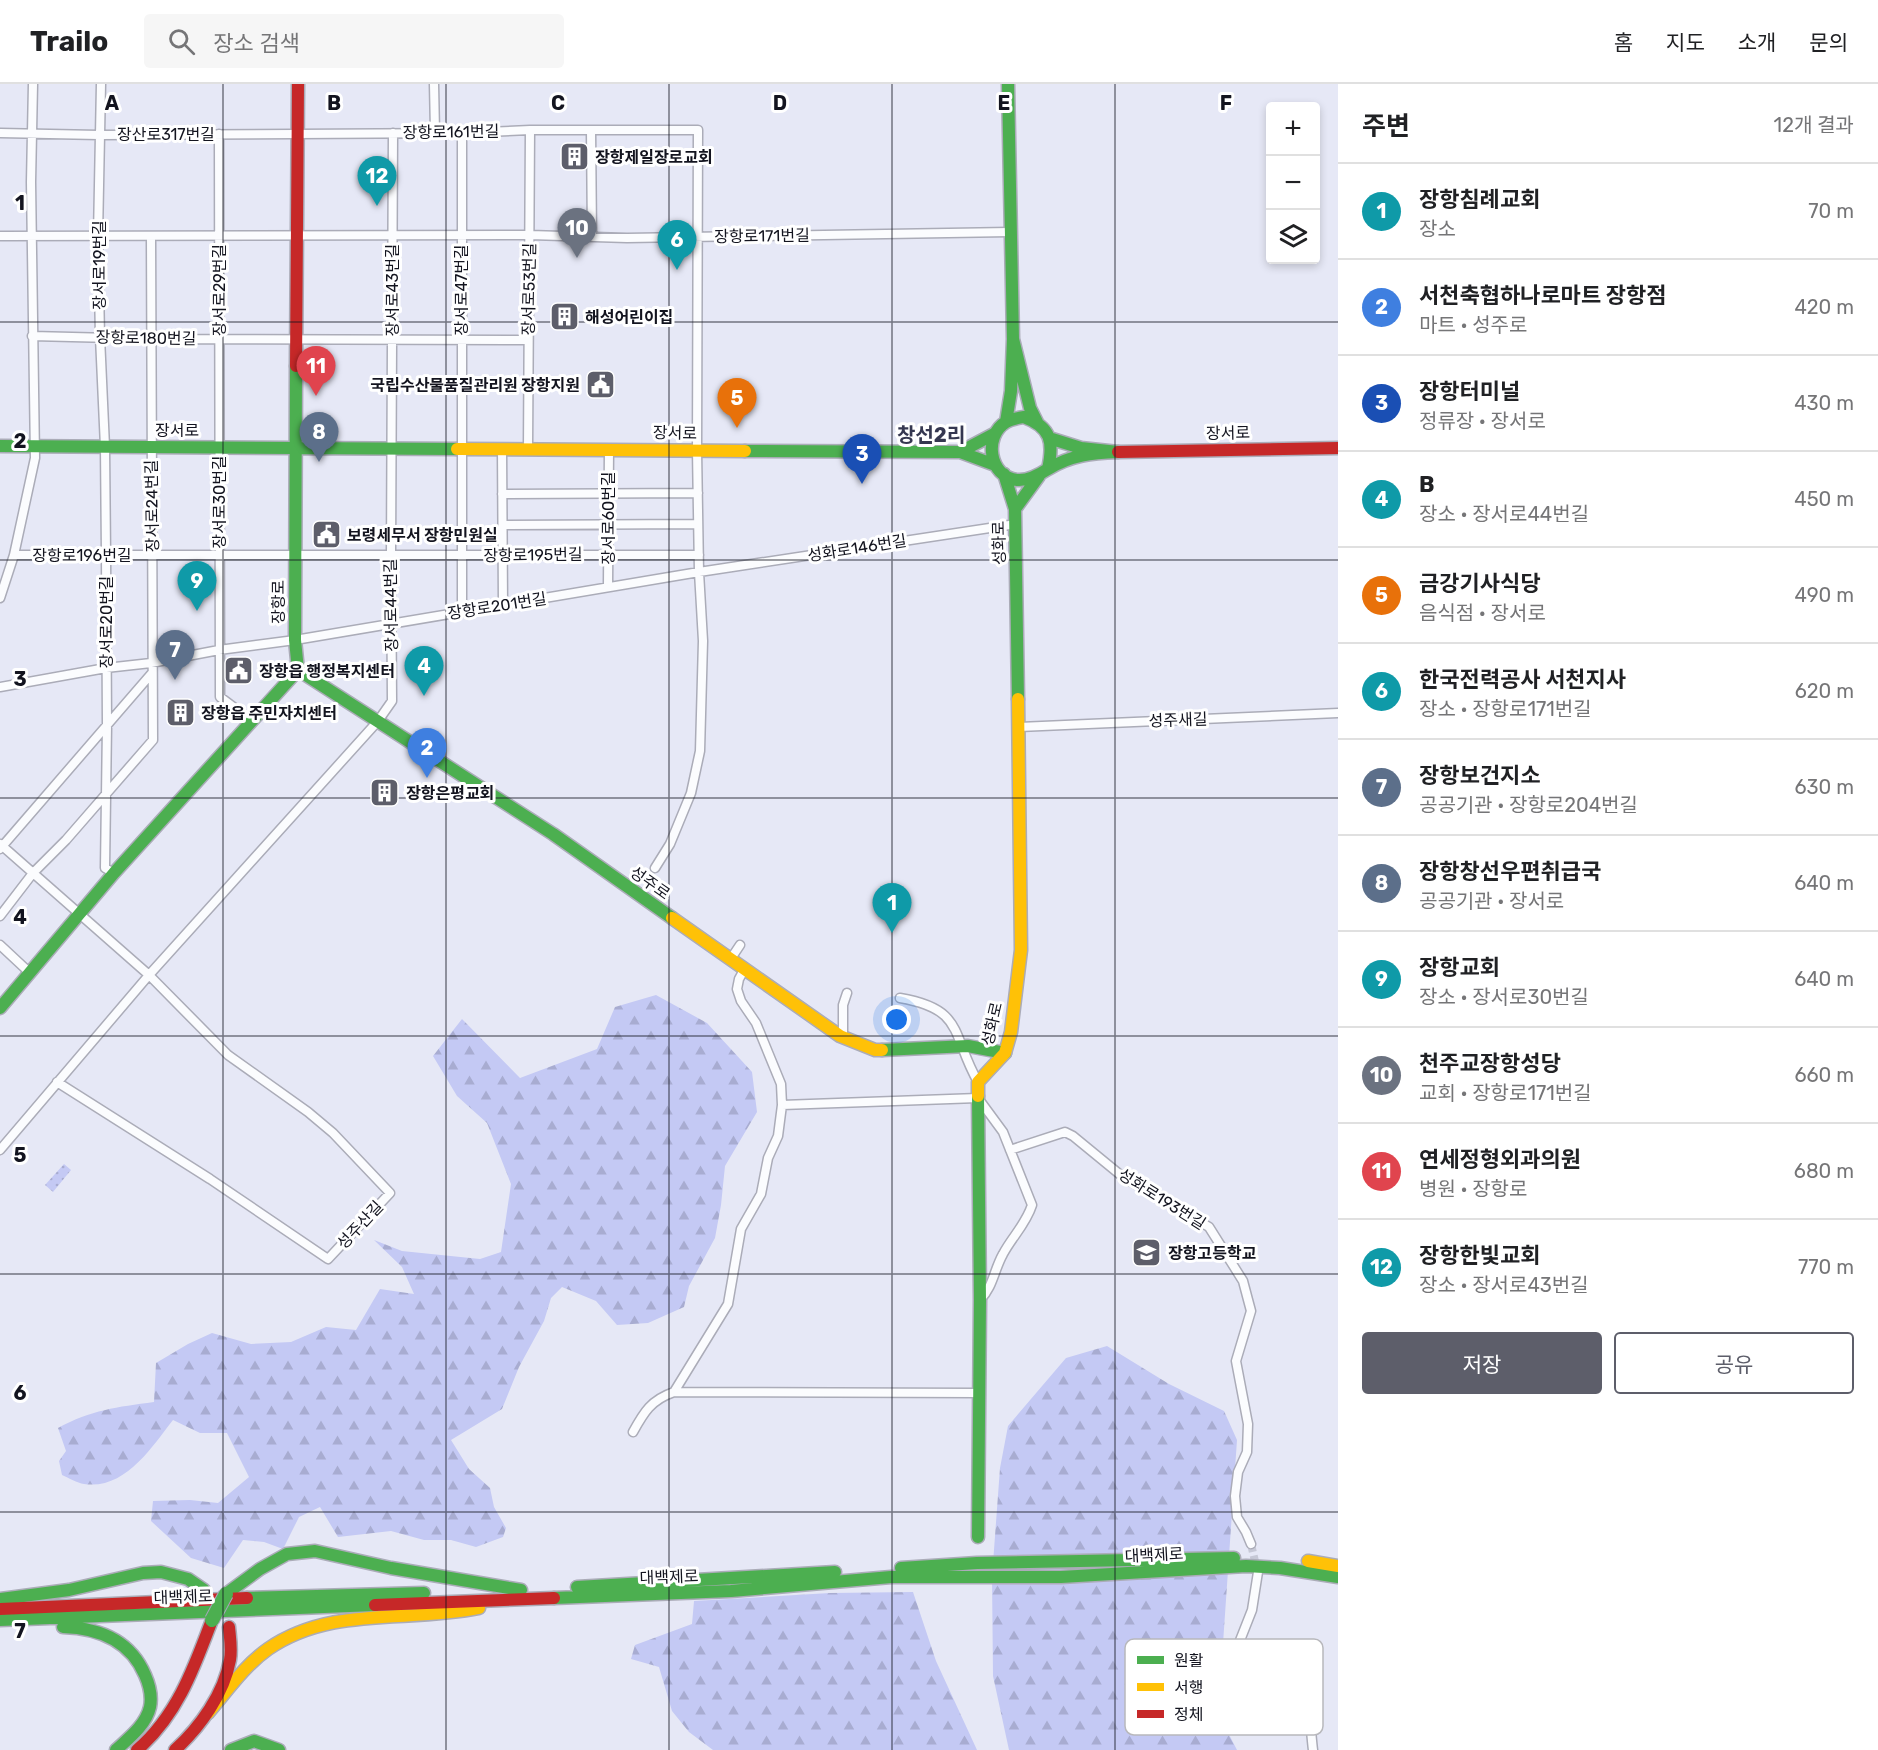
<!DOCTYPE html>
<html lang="ko">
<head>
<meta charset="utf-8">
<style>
	:root { --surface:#fff; --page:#f6f6f6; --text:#202124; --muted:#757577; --line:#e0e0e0; --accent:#5d5e6a }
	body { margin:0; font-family:Rubik,"Noto Sans KR",sans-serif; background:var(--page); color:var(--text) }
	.controls { position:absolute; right:18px; top:18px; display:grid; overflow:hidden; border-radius:6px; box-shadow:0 3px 9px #0003 }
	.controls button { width:54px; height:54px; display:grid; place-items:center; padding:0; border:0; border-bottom:2px solid var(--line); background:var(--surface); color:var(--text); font:30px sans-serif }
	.you { position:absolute; left:897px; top:936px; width:21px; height:21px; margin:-15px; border:4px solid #fff; border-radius:50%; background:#1a73e8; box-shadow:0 0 0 9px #1a73e833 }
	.badge { display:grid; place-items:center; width:39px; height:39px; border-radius:50%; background:var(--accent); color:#fff; font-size:20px; font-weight:700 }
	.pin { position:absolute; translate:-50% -50px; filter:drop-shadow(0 2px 3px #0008) }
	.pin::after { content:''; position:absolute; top:32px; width:21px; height:18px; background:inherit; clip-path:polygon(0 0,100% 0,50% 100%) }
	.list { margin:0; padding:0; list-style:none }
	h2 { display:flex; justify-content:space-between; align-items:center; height:78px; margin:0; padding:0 24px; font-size:26px }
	h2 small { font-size:20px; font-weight:400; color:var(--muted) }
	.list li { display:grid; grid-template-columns:39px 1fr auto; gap:18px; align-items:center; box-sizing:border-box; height:96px; padding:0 24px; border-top:2px solid var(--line) }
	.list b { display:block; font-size:22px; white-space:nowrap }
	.list p { margin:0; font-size:20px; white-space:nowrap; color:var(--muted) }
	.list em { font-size:20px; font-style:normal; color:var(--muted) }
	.actions { display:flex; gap:12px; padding:18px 24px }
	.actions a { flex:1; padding:14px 0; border:2px solid var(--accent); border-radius:6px; text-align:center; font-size:21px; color:var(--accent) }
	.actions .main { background:var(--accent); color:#fff }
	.icon { flex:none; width:33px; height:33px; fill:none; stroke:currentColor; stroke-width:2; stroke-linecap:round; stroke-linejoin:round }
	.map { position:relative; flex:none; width:1338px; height:1666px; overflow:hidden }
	header { display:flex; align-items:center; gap:36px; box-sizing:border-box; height:84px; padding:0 30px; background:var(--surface); border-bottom:2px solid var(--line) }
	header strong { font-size:28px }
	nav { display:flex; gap:33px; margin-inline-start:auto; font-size:21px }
	.search { width:420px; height:54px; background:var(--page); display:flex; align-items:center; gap:15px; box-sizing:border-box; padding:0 21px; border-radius:6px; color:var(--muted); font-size:22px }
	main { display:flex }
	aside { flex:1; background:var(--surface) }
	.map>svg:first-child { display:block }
</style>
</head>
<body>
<header>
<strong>Trailo</strong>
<div class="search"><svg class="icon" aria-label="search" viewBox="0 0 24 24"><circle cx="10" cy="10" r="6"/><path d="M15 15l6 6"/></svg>장소 검색</div>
<nav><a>홈</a><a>지도</a><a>소개</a><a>문의</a></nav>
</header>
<main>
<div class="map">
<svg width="1338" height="1666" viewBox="0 0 1338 1666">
	<defs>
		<pattern id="forest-firs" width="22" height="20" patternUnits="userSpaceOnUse" patternTransform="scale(1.5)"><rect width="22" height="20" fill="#c4c9f4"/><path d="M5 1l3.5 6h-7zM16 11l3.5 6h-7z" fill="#a8acd1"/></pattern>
		<pattern id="park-dots" width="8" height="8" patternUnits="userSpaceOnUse" patternTransform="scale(1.5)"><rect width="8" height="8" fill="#c4c9f4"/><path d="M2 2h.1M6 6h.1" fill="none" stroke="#a8acd1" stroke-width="1.8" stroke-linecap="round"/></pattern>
	</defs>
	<rect width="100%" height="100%" fill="#e6e8f6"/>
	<path fill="url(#forest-firs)" d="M656 911 707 939 752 988 757 1028 725 1082 721 1121 715 1154 689 1202 684 1223 648 1239 617 1241 596 1217 562 1203 551 1214 544 1237 519 1283 502 1325 451 1356 469 1385 490 1404 494 1423 506 1444 503 1453 476 1463 451 1456H424L391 1447 338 1453 320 1423 299 1433 283 1465 264 1458 243 1456 224 1484 191 1474 151 1437 153 1417 190 1416 218 1419 249 1393 227 1349H200L173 1336C151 1364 125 1406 84 1400 77 1399 69 1394 62 1391L59 1377 66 1367 58 1344C91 1326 117 1323 154 1318L156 1279 188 1260 212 1249 251 1260 291 1258 326 1243 356 1246 380 1205 414 1210 402 1183 374 1156 402 1167 480 1175 501 1168 511 1100 487 1039 457 1012 433 972 462 935 520 994 597 965 615 923Z
		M1107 1262 1169 1300 1224 1327 1237 1356 1220 1603 1221 1635 1237 1666H1009L993 1592 992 1493 1000 1384 1008 1342 1066 1274Z
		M913 1508 936 1577 977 1666H713L689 1648 672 1627 659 1583 631 1575 635 1561 692 1540 694 1517 830 1509Z"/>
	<path fill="url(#park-dots)" d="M64 1080 71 1086 53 1108 45 1101Z"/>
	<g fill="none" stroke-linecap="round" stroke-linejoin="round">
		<path stroke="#c6c8d6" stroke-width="8" stroke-dasharray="8 4" stroke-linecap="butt" d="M1251 1460 1257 1486"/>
		<defs>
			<path id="street" d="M101 0 98 152 100 253 105 363 106 471 107 641 105 784 114 789
				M434 0 435 48
				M591 46 592 153
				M0 49 99 51 462 49 530 46H698L697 366 699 488 703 557 700 667 691 709 670 760 655 784
				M462 49V527
				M219 50 220 613 252 637
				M0 152 530 151 627 154 1010 148
				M32 252 152 255 528 256
				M502 365 503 521
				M528 365 530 46
				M502 410 698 409
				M503 441 698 440
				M14 471H699
				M608 503 609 365
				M0 514 14 471 35 374 31 98 33 0
				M0 603 106 584 151 579 219 566 295 556 699 488 1016 440
				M1019 643 1338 629
				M0 760 149 891 228 971 308 1028 333 1049 390 1109 328 1175 210 1095 57 998
				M0 765 152 589
				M0 832 33 789 66 756 153 656 151 152
				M0 861 30 889
				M730 876 740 861
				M900 914C965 925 951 951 978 998
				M843 953V921L847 909
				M782 1021 978 1014 1003 1048 1032 1121C1026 1140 1012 1153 1003 1170 994 1186 993 1203 980 1216
				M0 1066 149 891 378 637 392 617 391 471 393 49
				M1010 1066 1065 1048 1073 1052 1123 1093 1209 1143 1243 1197 1251 1227 1236 1277 1248 1340 1247 1368 1238 1388 1235 1412 1237 1433 1246 1448 1251 1460
				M674 1308 979 1309
				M633 1348C644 1328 651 1316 674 1308L728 1220 741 1145 761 1110 768 1074 778 1052 782 1021 781 1000 756 939 741 917 737 905 739 895 744 886
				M1258 1488 1252 1526 1239 1559C1245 1572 1251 1585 1265 1591 1278 1597 1298 1594 1305 1611 1310 1623 1311 1651 1313 1666"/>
			<path id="fast" d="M1008 0 1013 255
				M1024 333C1051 343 1054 358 1048 385 1039 391 1028 397 1017 396 989 393 983 352 1006 338 1011 335 1018 334 1024 333Z
				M1006 338 1011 307 1013 255 1030 324 1037 338
				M994 350 960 368 995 381
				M0 362 457 365
				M745 367 960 368
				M1048 385C1071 371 1092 369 1118 368L1081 364 1049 354
				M1004 390 1015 425 1039 392
				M1015 425 1018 615
				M298 586 553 750 672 834
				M0 924 114 789 298 586 295 556 296 282
				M882 966 968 962 1005 969
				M978 1453 980 1216 978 1012
				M901 1484 977 1479 1234 1474
				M577 1503 835 1488
				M226 1510 260 1485 287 1470 315 1467 391 1484 521 1506
				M247 1514 424 1509
				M554 1514 731 1507 891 1493H1061L1246 1482 1280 1484 1338 1493
				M0 1515 69 1506 143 1489 161 1488 188 1495 204 1506
				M0 1536 375 1521
				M63 1543C99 1544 130 1556 145 1591 149 1600 152 1613 150 1623 146 1641 129 1654 116 1666
				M231 1666 254 1657 279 1666"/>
			<path id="slow" d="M457 365 745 367
				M672 834 840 952 875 966H882
				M978 1012V998L1005 969 1011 948 1021 866 1018 615
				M1308 1477 1338 1482
				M208 1629C227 1607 244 1582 268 1565 332 1521 408 1539 479 1524"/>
			<path id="jam" d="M296 282 298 0
				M1118 368 1338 364
				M375 1521 554 1514
				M0 1525 247 1514
				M137 1666C177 1632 194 1584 212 1536
				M175 1666C200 1643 224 1610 230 1576 232 1565 230 1554 229 1543"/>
		</defs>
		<use href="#street" stroke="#abacb8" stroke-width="11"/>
		<use href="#fast" stroke="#abacb8" stroke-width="15"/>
		<use href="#slow" stroke="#abacb8" stroke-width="15"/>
		<use href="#jam" stroke="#abacb8" stroke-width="15"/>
		<use href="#street" stroke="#fbfcfe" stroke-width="8"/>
		<use href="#fast" stroke="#4caf50" stroke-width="12"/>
		<use href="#slow" stroke="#ffc107" stroke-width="12"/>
		<use href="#jam" stroke="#c62828" stroke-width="12"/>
		<defs>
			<path id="fast-bridge" d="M212 1536 226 1510"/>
		</defs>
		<use href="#fast-bridge" stroke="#a5a6ba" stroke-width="16" stroke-linecap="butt"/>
		<use href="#fast-bridge" stroke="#4caf50" stroke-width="14"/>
	</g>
	<path fill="none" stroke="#13141f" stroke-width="1.5" stroke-opacity="0.55" d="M223 0V1666M446 0V1666M669 0V1666M892 0V1666M1115 0V1666M0 238H1338M0 476H1338M0 714H1338M0 952H1338M0 1190H1338M0 1428H1338"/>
	<defs>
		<symbol id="building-square" viewBox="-11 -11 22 22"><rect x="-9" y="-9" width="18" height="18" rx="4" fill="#5d5e6a" stroke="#fff"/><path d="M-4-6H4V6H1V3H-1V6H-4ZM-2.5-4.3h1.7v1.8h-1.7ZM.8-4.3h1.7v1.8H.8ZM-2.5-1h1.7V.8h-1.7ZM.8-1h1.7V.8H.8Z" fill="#fff"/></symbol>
		<symbol id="civic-square" viewBox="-11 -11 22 22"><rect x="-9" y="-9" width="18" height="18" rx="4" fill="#5d5e6a" stroke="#fff"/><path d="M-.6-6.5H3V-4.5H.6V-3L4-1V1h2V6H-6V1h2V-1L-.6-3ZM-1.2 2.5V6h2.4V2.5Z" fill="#fff"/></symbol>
		<symbol id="school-square" viewBox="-11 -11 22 22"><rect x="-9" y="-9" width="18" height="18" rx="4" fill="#5d5e6a" stroke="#fff"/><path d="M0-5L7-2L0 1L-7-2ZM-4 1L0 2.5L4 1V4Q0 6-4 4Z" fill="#fff"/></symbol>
	</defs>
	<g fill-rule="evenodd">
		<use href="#building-square" x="558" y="56" width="33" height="33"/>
		<use href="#building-square" x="548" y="216" width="33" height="33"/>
		<use href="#civic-square" x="584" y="284" width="33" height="33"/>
		<use href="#civic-square" x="310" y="434" width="33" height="33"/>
		<use href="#civic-square" x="222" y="570" width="33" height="33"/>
		<use href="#building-square" x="164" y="612" width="33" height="33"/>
		<use href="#building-square" x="368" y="692" width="33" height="33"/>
		<use href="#school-square" x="1130" y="1152" width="33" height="33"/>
	</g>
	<g text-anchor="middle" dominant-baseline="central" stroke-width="6" stroke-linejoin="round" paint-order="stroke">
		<g font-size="16" fill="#13141f" stroke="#fff">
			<text transform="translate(451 48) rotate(-1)">장항로161번길</text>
			<text x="166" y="50">장산로317번길</text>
			<text transform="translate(762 152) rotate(-1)">장항로171번길</text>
			<text transform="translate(99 181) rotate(-90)">장서로19번길</text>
			<text transform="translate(529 205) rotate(-89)">장서로53번길</text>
			<text transform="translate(219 206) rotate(-90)">장서로29번길</text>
			<text transform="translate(392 206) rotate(-90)">장서로43번길</text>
			<text transform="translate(461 206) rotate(-90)">장서로47번길</text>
			<text transform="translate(146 254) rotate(1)">장항로180번길</text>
			<text x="177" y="346">장서로</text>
			<text transform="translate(675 349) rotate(1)">장서로</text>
			<text transform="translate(1228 349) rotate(-1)">장서로</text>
			<text transform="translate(219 418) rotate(-90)">장서로30번길</text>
			<text transform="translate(152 422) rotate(-91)">장서로24번길</text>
			<text transform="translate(608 434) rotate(-90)">장서로60번길</text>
			<text transform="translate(999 459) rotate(-91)">성화로</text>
			<text transform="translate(857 464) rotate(-9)">성화로146번길</text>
			<text x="82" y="471">장항로196번길</text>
			<text transform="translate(533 471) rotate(-1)">장항로195번길</text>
			<text transform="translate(278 518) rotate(-90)">장항로</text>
			<text transform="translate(391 521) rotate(-91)">장서로44번길</text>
			<text transform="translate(497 522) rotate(-9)">장항로201번길</text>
			<text transform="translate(106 538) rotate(-90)">장서로20번길</text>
			<text transform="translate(1178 636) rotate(-2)">성주새길</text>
			<text transform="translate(650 799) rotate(35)">성주로</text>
			<text transform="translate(992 940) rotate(-77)">성화로</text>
			<text transform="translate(1162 1115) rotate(32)">성화로193번길</text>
			<text transform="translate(360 1141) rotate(-47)">성주산길</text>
			<text transform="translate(1154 1471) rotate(-3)">대백제로</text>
			<text transform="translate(669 1493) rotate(-2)">대백제로</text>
			<text transform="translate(183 1513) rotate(-2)">대백제로</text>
		</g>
		<g font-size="16" font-weight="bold" fill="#13141f" stroke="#fff" text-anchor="start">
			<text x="595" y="73">장항제일장로교회</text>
			<text x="585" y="233">해성어린이집</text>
			<text x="580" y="301" text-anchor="end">국립수산물품질관리원 장항지원</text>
			<text x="347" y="451">보령세무서 장항민원실</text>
			<text x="259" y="587">장항읍 행정복지센터</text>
			<text x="201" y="629">장항읍 주민자치센터</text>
			<text x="406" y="709">장항은평교회</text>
			<text x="1168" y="1169">장항고등학교</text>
		</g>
		<g font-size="20" font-weight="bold" fill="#353750" stroke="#fff">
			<text x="931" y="351">창선2리</text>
		</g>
	</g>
	<rect x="1125" y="1555" width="198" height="96" rx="9" fill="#fff" stroke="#b8b8bc" stroke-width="1.5"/>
	<rect x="1137" y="1572" width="27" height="8" fill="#4caf50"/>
	<rect x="1137" y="1599" width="27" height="8" fill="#ffc107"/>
	<rect x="1137" y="1626" width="27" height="8" fill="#c62828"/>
	<g font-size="16" fill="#13141f">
		<text x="1174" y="1582">원활</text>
		<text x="1174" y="1609">서행</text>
		<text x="1174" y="1636">정체</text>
	</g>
	<g font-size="20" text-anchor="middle" font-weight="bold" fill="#13141f" stroke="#fff" stroke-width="6" stroke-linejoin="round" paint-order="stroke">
		<text x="112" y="26">A</text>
		<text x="334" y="26">B</text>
		<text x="558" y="26">C</text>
		<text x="780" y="26">D</text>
		<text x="1004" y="26">E</text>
		<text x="1226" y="26">F</text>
		<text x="20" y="126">1</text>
		<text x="20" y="364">2</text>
		<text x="20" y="602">3</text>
		<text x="20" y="840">4</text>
		<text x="20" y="1078">5</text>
		<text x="20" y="1316">6</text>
		<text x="20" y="1554">7</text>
	</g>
</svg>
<div class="controls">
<button>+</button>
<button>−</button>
<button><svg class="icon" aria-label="layers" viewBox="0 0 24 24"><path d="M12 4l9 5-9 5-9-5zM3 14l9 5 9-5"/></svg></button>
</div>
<div class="you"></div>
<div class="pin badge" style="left:892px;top:849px;background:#0f9aa8">1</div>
<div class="pin badge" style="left:427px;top:694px;background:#3f7fe0">2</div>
<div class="pin badge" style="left:862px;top:400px;background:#1a4fb4">3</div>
<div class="pin badge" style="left:424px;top:612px;background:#0f9aa8">4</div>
<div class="pin badge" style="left:737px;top:344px;background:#e8710a">5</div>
<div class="pin badge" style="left:677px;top:186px;background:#0f9aa8">6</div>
<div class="pin badge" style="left:175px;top:596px;background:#5c6f8a">7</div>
<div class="pin badge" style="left:319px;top:378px;background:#5c6f8a">8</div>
<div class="pin badge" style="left:197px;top:527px;background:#0f9aa8">9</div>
<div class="pin badge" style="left:577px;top:174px;background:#6b7280">10</div>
<div class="pin badge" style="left:316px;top:312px;background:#e0444e">11</div>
<div class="pin badge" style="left:377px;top:122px;background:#0f9aa8">12</div>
</div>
<aside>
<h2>주변<small>12개 결과</small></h2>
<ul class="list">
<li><span class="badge" style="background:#0f9aa8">1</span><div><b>장항침례교회</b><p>장소</p></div><em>70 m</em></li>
<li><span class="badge" style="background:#3f7fe0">2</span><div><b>서천축협하나로마트 장항점</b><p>마트 · 성주로</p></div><em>420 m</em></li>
<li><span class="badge" style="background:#1a4fb4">3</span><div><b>장항터미널</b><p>정류장 · 장서로</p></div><em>430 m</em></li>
<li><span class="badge" style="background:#0f9aa8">4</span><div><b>B</b><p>장소 · 장서로44번길</p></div><em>450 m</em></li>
<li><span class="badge" style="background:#e8710a">5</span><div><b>금강기사식당</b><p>음식점 · 장서로</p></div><em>490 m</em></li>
<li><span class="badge" style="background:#0f9aa8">6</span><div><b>한국전력공사 서천지사</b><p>장소 · 장항로171번길</p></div><em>620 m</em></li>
<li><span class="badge" style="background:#5c6f8a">7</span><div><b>장항보건지소</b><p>공공기관 · 장항로204번길</p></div><em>630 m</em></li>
<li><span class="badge" style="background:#5c6f8a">8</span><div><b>장항창선우편취급국</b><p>공공기관 · 장서로</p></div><em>640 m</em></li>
<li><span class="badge" style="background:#0f9aa8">9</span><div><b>장항교회</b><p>장소 · 장서로30번길</p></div><em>640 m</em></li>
<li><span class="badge" style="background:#6b7280">10</span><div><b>천주교장항성당</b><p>교회 · 장항로171번길</p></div><em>660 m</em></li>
<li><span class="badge" style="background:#e0444e">11</span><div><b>연세정형외과의원</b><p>병원 · 장항로</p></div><em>680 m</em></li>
<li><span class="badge" style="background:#0f9aa8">12</span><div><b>장항한빛교회</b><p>장소 · 장서로43번길</p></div><em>770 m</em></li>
</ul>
<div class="actions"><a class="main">저장</a><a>공유</a></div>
</aside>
</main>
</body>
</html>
